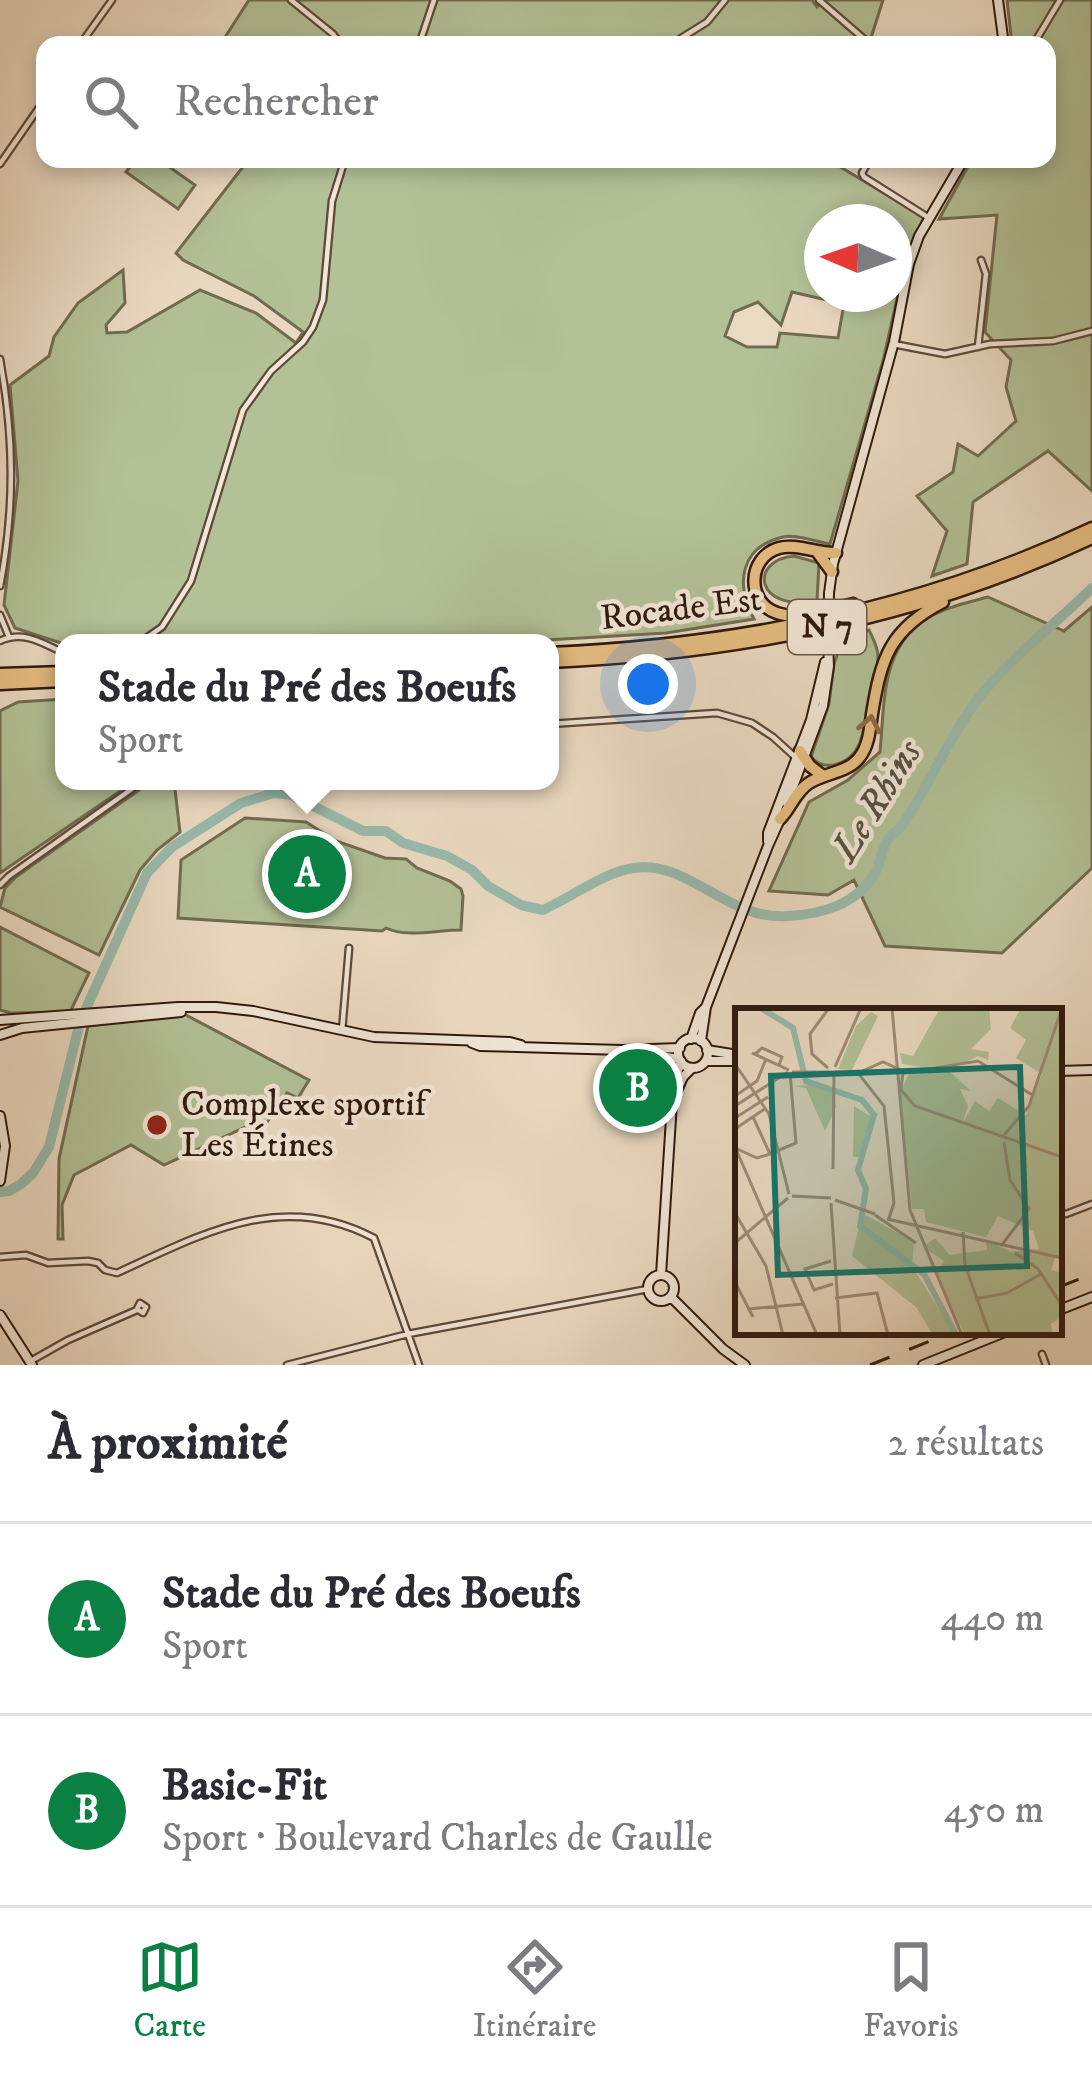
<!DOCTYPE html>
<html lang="fr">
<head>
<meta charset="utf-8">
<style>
	:root { --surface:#fff; --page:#f7f7f7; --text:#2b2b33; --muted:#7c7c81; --line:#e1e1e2; --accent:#0b8043 }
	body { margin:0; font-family:"IM FELL DW Pica",serif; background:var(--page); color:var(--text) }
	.compass { position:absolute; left:804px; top:204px; width:108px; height:108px; border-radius:50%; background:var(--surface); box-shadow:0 6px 18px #0003; rotate:272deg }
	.you { position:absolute; left:648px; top:684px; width:42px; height:42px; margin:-30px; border:9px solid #fff; border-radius:50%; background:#1a73e8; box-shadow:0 0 0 18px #1a73e833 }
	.badge { display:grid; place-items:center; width:78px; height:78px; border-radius:50%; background:var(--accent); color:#fff; font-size:39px; font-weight:700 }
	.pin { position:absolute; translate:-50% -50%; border:6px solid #fff; box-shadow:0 3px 12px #0006 }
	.popup { position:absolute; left:55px; top:634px; width:504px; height:156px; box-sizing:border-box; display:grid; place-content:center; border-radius:24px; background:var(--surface); filter:drop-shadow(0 3px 9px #0005); font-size:39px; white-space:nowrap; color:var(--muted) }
	.popup b { font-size:45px; color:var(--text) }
	.popup::after { content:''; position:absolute; left:50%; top:100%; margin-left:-24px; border:24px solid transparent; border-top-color:var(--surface) }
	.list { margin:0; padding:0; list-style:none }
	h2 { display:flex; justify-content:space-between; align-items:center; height:156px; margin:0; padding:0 48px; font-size:51px }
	h2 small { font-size:39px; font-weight:400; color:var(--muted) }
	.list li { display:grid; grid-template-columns:78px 1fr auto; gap:36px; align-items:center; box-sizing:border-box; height:192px; padding:0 48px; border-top:3px solid var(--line) }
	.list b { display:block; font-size:45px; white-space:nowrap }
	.list p { margin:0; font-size:39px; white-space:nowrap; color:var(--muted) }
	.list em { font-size:39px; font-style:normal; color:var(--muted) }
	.icon { flex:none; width:66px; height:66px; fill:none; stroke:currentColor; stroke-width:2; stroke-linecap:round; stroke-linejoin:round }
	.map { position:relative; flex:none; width:1092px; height:1365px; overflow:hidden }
	.search { position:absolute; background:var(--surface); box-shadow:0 6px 18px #0003; left:36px; right:36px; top:36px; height:132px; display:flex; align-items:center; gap:30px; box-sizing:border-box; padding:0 42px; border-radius:24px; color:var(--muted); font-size:45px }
	.sheet { height:540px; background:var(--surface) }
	nav { display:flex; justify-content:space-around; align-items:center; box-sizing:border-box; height:168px; border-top:3px solid var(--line); background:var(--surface); font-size:33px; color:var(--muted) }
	nav a { display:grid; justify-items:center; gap:6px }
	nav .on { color:var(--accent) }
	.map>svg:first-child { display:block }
</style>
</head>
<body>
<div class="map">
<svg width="1092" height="1365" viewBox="0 0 1092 1365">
	<rect width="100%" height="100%" fill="#ebdac2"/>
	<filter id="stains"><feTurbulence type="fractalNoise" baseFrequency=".00167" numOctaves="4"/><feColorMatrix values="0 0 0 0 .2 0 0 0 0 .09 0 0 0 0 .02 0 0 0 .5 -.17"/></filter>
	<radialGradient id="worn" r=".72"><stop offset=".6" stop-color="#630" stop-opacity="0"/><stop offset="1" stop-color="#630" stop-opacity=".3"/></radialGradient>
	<path fill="#b3c197" stroke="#706c51" stroke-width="3" fill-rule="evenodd" d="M249 0H812L817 7 823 0H883L871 38 865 45H220Z
		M1007 0H1092V491L1048 451 973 502 967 564 932 576 947 531 917 496 953 472 958 444 978 456 1016 421 1006 387 1011 360 985 332 997 215 939 219 972 159H1047V45H1012Z
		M136 159H158L195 185 178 209 126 172Z
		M249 159H827L924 217 905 263 883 361 830 544C817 542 797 534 783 537 740 547 735 584 754 619L666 633 497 643 64 644 15 628 4 605 18 481 10 385 49 356 54 337 78 303 123 270 125 303 106 325 107 333 127 332 200 290 256 313 296 343 303 332 254 296 183 260 176 253ZM822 222H894V294H822ZM792 292 844 304 838 338 780 333 777 347H747L725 336 734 312 758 302 781 325Z
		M794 556 819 563 817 601C754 612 749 560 794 556Z
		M988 597 1064 631 1092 607V868L1002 953 885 946 854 880 828 895 769 891 809 802 848 780 880 752C885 701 880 643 933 615 949 606 970 602 988 597Z
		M869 630C873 639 879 649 878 658 878 669 863 736 859 745 850 764 825 773 811 757L829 704 834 664 843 638Z
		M64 699V781H126V787L0 873V711L18 702Z
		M152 781H174L180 832 157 850 140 870 99 955 0 907 5 888 17 876Z
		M245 818 306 822 336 841 385 858 406 859 417 868 450 881 461 889 463 896 461 930C437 930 407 938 386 928L382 931 178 918 181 860Z
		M0 927 89 973 70 1012 11 1013 0 1010Z
		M184 1014 309 1080 298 1098 287 1093 263 1128 254 1123 164 1165 131 1145 74 1175 62 1205 63 1239H58L59 1159 88 1026Z"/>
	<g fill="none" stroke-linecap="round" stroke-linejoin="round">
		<path stroke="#99bbac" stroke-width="10" d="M0 1192 9 1191 21 1184 33 1173 49 1147 80 1022 147 873 172 847 241 803 274 793 291 795 363 831H386L403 843 447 856 472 870 488 886 521 905 543 910C570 898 606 871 634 868 690 860 727 921 788 916 822 914 855 905 874 875 881 865 881 851 887 841 892 833 901 829 905 821 930 783 948 740 975 703 1002 664 1057 623 1092 588"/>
		<defs>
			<path id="street" d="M291 0 333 34 341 45
				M819 0 871 45
				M80 45 112 0
				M419 45 434 0
				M670 45 707 22 725 0
				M1033 45 1060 0
				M870 159 862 173 864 177 929 218
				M0 164 45 99
				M893 344 945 354 990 344 1053 341 1092 331
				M978 347 986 274 981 260
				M0 359C14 438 15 507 0 586
				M0 615 9 637
				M0 641C24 630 42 643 64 653
				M139 643 162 627 191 581 243 410 271 371 303 342 313 327 323 300 332 201 345 159
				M550 724 717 713 752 723 773 737 794 756
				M0 885 9 876 143 781
				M342 1031 349 948
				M1059 1212 1066 1214 1092 1204
				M0 1257 26 1255 48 1263 88 1261 98 1263 105 1270 117 1273C202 1234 282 1189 374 1238L419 1365
				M140 1303 146 1307 143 1313 137 1309Z
				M1042 1354 1046 1365
				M29 1362 68 1340 137 1310
				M287 1365 408 1334 648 1289"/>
			<path id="secondary" d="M998 0 1004 45
				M829 593 833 564 894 342 909 264 919 236 964 159
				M787 803 823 706 829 666 828 644
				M768 841V833L811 720 825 662
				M0 1020 178 1007H216L253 1011 374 1037 510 1042 521 1045
				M0 1035 22 1028 181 1012
				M678 1053a15 15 0 1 1 30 0a15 15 0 1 1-30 0Z
				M691 1039 700 1013 705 1008
				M701 1041 706 1007 768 846 781 817
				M472 1043 480 1046 622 1050 680 1048
				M623 1050 679 1059
				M707 1050 738 1055
				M707 1061H738
				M1059 1071 1092 1070
				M676 1093 683 1077 692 1068
				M0 1116 5 1146 0 1181
				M648 1288a13 13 0 1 1 26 0a13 13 0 1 1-26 0Z
				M661 1275 673 1087 681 1061
				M671 1297 723 1349 745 1365
				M1059 1310 1092 1297
				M0 1315 32 1365
				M923 1365 1005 1332"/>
			<path id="highway" d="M818 553 832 572
				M836 553C818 554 797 543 779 548 747 557 746 603 777 613 800 621 830 609 853 604
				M550 653C736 645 923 608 1092 528
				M550 662C736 654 923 618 1092 538
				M0 674 64 672
				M0 684 64 681
				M800 751 810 766 823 776
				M780 819C791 808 795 792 809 783 824 773 847 773 859 758 869 746 870 728 872 714 881 658 890 629 943 602"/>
		</defs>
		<use href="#street" stroke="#5d4839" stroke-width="9"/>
		<use href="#secondary" stroke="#2e180b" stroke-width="12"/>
		<use href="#highway" stroke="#2e180b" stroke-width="15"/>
		<use href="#street" stroke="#f2e7d7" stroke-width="4.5"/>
		<use href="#secondary" stroke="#f2e7d7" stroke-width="8"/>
		<use href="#highway" stroke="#e6bd81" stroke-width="10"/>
		<path stroke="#2e180b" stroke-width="3" stroke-dasharray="21 21" stroke-linecap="butt" d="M1059 1287 1092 1274
			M870 1365 953 1332"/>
		<defs>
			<path id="secondary-bridge" d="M828 644 829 593"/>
		</defs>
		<use href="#secondary-bridge" stroke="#2e180b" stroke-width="12" stroke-linecap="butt"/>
		<use href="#secondary-bridge" stroke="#f2e7d7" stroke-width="8"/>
	</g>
	<defs><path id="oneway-chevron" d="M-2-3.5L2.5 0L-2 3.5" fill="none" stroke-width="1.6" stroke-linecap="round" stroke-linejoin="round" transform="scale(3)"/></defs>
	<use stroke="#8a6a46" href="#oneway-chevron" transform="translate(870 724) rotate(-79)"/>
	<circle fill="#8f2418" stroke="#f2e7d7" stroke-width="4.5" cx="157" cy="1125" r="12"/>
	<g text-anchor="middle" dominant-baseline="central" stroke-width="9" stroke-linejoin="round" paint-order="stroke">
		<rect fill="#f2e7d7" stroke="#695648" stroke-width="3" x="788" y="600" width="78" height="54" rx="9"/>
		<g font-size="33" font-weight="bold" fill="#2e180b">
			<text x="827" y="627">N 7</text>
		</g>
		<g font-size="36" fill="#2e180b" stroke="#f2e7d7">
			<text transform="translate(681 609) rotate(-7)">Rocade Est</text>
		</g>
		<g font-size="36" fill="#2e180b" stroke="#f2e7d7" text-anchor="start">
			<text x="181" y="1104">Complexe sportif<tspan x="181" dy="41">Les Étines</tspan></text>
		</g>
		<g font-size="39" font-style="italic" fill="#535143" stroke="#f2e7d7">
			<text transform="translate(877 801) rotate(-58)">Le Rhins</text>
		</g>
	</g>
	<g transform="translate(735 1008)">
		<rect width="327" height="327" fill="#ebdac2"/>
		<path d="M205 0H254L256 21 236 41 254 44 253 52 243 48 212 63 167 56 165 45 178 48ZM286 0H327V250L321 248 316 262 327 265V309L316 316 318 327H230L200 264 209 253 188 239 200 230 215 247 252 242 251 232 276 244 304 241 298 223 263 208 251 229 191 214 189 201H177L165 84 175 64H215L236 83 225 81 233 98 227 116 240 93 254 103 263 90 291 107 307 66 281 50 291 32 275 20ZM136 4 143 8 117 62 103 61 121 18ZM59 78 74 77 98 82 101 99 90 123 71 80ZM119 98 137 109 124 149H118ZM127 205 179 234 177 258 220 327H198L181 299 117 248Z" fill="#b3c197"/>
		<path fill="none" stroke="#99bbac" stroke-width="6" d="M26 0 58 20 71 73 127 92 139 107 123 162 131 181 125 218 189 266 221 327"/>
		<path fill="none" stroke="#9f8c79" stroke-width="3" d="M157 0 175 202 227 327M17 45 54 62M20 46 27 40 47 49 44 57M0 56 34 106 54 186M100 59 126 0M93 60 77 46 75 26 94 0M57 64H94M100 64 123 65 149 98 159 195 154 210M123 65 148 54 168 63 166 82 180 98 327 149M169 65 243 53 299 88M0 88 22 73 31 51M0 98 53 64M18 109 35 146 61 135 55 65M0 110 33 89M0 121 31 100M269 127 294 98 327 0M0 139 82 327M0 140 22 150 35 146M98 161 99 65M57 188 96 190M100 192 140 206M96 195 105 327M0 205 31 258 48 327M140 207 181 235M152 211 327 250M228 224 230 257 255 327M0 235 53 190M266 238 294 201 275 172 269 134M280 245 303 261 327 298M96 253 70 261 79 282 98 276M0 274 18 309M100 290 142 285 153 327M240 291 272 285 306 266M14 301 68 296"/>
		<path fill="#0f766e" fill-opacity="0.15" stroke="#0f766e" stroke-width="6" d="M285 59 292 258 43 267 36 68Z"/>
		<rect width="327" height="327" fill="none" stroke="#2e180b" stroke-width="6"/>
	</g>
	<rect width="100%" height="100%" filter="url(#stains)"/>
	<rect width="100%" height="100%" fill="url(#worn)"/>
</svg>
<svg class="compass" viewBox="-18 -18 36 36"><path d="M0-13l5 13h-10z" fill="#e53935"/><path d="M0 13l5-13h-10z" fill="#7c7c81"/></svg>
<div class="you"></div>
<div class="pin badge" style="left:307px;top:874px">A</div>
<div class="popup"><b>Stade du Pré des Boeufs</b>Sport</div>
<div class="pin badge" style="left:638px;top:1088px">B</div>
<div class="search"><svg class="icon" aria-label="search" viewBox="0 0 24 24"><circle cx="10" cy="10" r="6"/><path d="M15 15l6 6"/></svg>Rechercher</div>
</div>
<section class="sheet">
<h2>À proximité<small>2 résultats</small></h2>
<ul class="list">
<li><span class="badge">A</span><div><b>Stade du Pré des Boeufs</b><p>Sport</p></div><em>440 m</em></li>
<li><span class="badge">B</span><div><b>Basic-Fit</b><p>Sport · Boulevard Charles de Gaulle</p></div><em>450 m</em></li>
</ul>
</section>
<nav>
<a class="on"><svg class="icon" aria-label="map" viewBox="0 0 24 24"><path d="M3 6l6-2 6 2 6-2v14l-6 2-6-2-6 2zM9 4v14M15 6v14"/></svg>Carte</a>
<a><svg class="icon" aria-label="directions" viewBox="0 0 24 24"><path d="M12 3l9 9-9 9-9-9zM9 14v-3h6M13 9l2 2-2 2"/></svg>Itinéraire</a>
<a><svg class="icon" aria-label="saved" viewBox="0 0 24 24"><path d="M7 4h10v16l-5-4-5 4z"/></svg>Favoris</a>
</nav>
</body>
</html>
